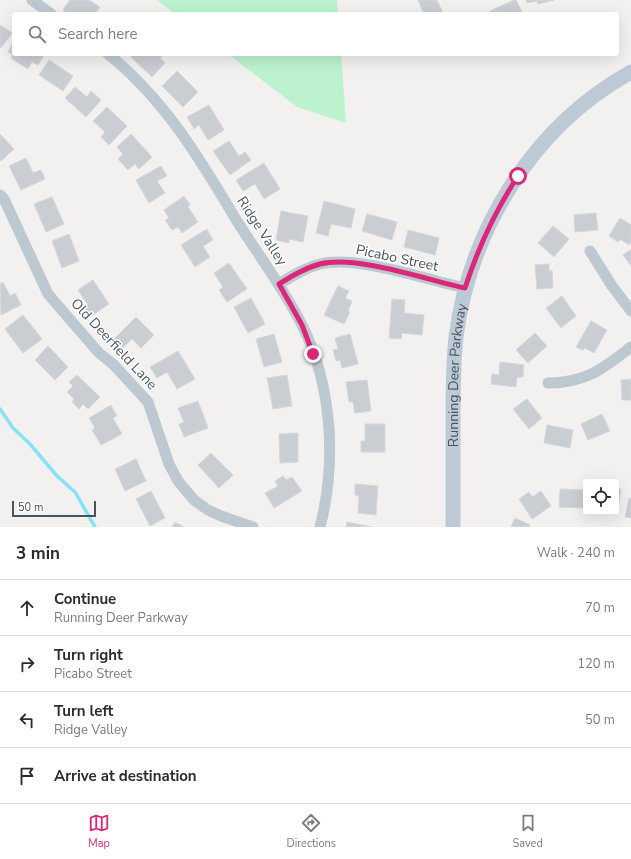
<!DOCTYPE html>
<html lang="en">
<head>
<meta charset="utf-8">
<style>
	:root { --surface:#fff; --page:#f2f2f3; --text:#2b2b33; --muted:#7c7c81; --line:#e1e1e2; --accent:#db2777 }
	body { margin:0; font-family:"Nunito Sans",sans-serif; background:var(--page); color:var(--text) }
	.controls { position:absolute; right:12px; bottom:12px; display:grid; overflow:hidden; border-radius:4px; box-shadow:0 4px 16px #0002 }
	.controls button { width:36px; height:36px; display:grid; place-items:center; padding:0; border:0; border-bottom:1px solid var(--line); background:var(--surface); color:var(--text); font:20px sans-serif }
	.scale { position:absolute; left:12px; bottom:10px; width:84px; box-sizing:border-box; padding-left:4px; border:2px solid #465560; border-top:0; font-size:11px; line-height:14px; white-space:nowrap; color:#465560; -webkit-text-stroke:3px #fff; paint-order:stroke }
	.stop { position:absolute; width:12px; height:12px; margin:-9px; border:3px solid #db2777; border-radius:50%; background:#fff }
	.stop.end { background:#db2777; border-color:#fff; box-shadow:0 1px 4px #0008 }
	.list { margin:0; padding:0; list-style:none }
	h2 { display:flex; justify-content:space-between; align-items:center; height:52px; margin:0; padding:0 16px; font-size:17px }
	h2 small { font-size:13px; font-weight:400; color:var(--muted) }
	.list li { display:grid; grid-template-columns:26px 1fr auto; gap:12px; align-items:center; box-sizing:border-box; height:56px; padding:0 16px; border-top:1px solid var(--line) }
	.list b { display:block; font-size:15px; white-space:nowrap }
	.list p { margin:0; font-size:13px; white-space:nowrap; color:var(--muted) }
	.list em { font-size:13px; font-style:normal; color:var(--muted) }
	.icon { flex:none; width:22px; height:22px; fill:none; stroke:currentColor; stroke-width:2; stroke-linecap:round; stroke-linejoin:round }
	.map { position:relative; flex:none; width:631px; height:527px; overflow:hidden }
	.search { position:absolute; background:var(--surface); box-shadow:0 4px 16px #0002; left:12px; right:12px; top:12px; height:44px; display:flex; align-items:center; gap:10px; box-sizing:border-box; padding:0 14px; border-radius:4px; color:var(--muted); font-size:15px }
	.sheet { height:276px; background:var(--surface) }
	nav { display:flex; justify-content:space-around; align-items:center; box-sizing:border-box; height:56px; border-top:1px solid var(--line); background:var(--surface); font-size:11px; color:var(--muted) }
	nav a { display:grid; justify-items:center; gap:2px }
	nav .on { color:var(--accent) }
	.map>svg:first-child { display:block }
</style>
</head>
<body>
<div class="map">
<svg width="631" height="527" viewBox="0 0 631 527">
	<rect width="100%" height="100%" fill="#f3f0f0"/>
	<path fill="#bcf3ce" d="M157 0H337L338 14H175Z
		M228 54H341L346 123 297 107Z"/>
	<g fill="none" stroke-linecap="round" stroke-linejoin="round">
		<path stroke="#85e3f4" stroke-width="3.5" d="M0 409 13 428 30 444 57 476 75 492 95 527"/>
	</g>
	<path fill="#caced3" stroke="#d4d7dc" d="M70 0H89L100 7 95 14H69L63 10Z
		M418 0H437L443 13 424 14Z
		M514 0H516L523 14H492L490 11Z
		M526 0H554L538 4 537 1 527 3Z
		M0 25 12 33 1 48 0 47Z
		M14 42V54L44 55 38 65 32 62 28 69 11 58 13 55 8 52Z
		M134 54H164L160 58 165 63 152 77 131 57Z
		M49 60 73 76 63 91 39 75Z
		M177 71 198 92 183 107 162 86Z
		M75 87 87 97 91 91 101 100 86 117 65 98Z
		M209 105 224 130 208 140 199 125 194 129 187 117Z
		M107 107 127 126 109 145 101 137 105 132 93 121Z
		M0 134 14 149 1 161 0 160Z
		M131 134 152 157 139 169 135 164 128 170 118 159 123 154 117 147Z
		M229 141 239 156 245 152 251 160 230 175 213 151Z
		M26 158 33 173 41 170 45 179 21 190 9 166Z
		M264 163 280 189 264 199 255 184 243 191 236 180Z
		M161 166 167 176 157 181 165 193 149 203 136 180Z
		M184 196 190 205 188 207 198 222 182 233 178 227 172 230 165 220 169 218 164 210Z
		M52 197 64 224 46 232 34 204Z
		M324 201 355 209 351 228 331 224 328 236 316 233Z
		M281 211 308 216 303 242 289 239V243L276 240Z
		M596 213 598 230 575 232 574 215Z
		M367 214 397 222 392 240 362 231Z
		M620 218 631 225V242L629 245 620 239 618 242 609 236Z
		M553 226 569 239 554 257 538 243Z
		M207 229 213 240 203 246 210 257 195 267 181 245Z
		M408 230 439 238 435 255 404 247Z
		M69 234 79 261 62 268 52 241Z
		M631 249V266L623 255Z
		M229 263 247 289 227 302 219 290 223 287 214 273Z
		M549 264V271L552 270 553 288 537 289 535 265Z
		M93 280 109 304 91 316 85 307 88 305 78 290Z
		M3 282 10 296 15 293 21 305 1 315 0 284Z
		M338 286 349 291 345 298 352 301 348 311 350 312 344 324 324 315Z
		M562 296 576 316 561 328 546 308Z
		M251 298 265 324 248 333 234 307Z
		M392 299 405 300 404 313 424 315 422 335 402 333 401 339 389 338Z
		M23 315 42 339 23 353 5 329Z
		M136 317 154 335 141 348 132 339 123 348 114 339Z
		M591 321 607 330 594 353 585 348 583 350 576 347Z
		M535 333 547 346 528 363 516 350Z
		M274 334 282 362 264 367 256 339Z
		M350 334 358 364 342 368 340 360 336 361 333 350 338 349 335 338Z
		M48 346 68 367 55 380 35 360Z
		M178 351 195 379 177 389 167 372 157 378 150 367Z
		M500 362 524 365 523 377H517L516 387 491 384 492 374 499 375Z
		M77 375 100 397 88 409 83 404 79 409 72 402 74 399 67 392 73 386 69 382Z
		M287 375 292 406 273 409 267 378Z
		M631 379V400H622L621 380Z
		M367 380 371 411 355 413 353 402H349L346 382Z
		M527 399 542 418 529 429 513 409Z
		M198 401 208 428 184 437 179 424 184 422 178 408Z
		M111 405 117 416 113 418 122 434 101 445 92 430 95 428 89 418Z
		M602 414 610 431 588 440 581 424Z
		M365 424H385V452H361V441H365Z
		M547 425 573 430 570 448 544 443Z
		M298 433V462L280 463 279 434Z
		M211 453 233 475 219 488 198 465Z
		M136 459 146 481 125 491 115 469Z
		M283 476 286 480 292 477 302 491 274 508 265 493 278 486 275 481Z
		M355 484 378 486 376 515 358 513 359 496 355 495Z
		M560 489 585 490 584 508 559 507Z
		M616 489H621L618 507H616Z
		M151 491 165 518 150 526 136 499Z
		M541 491 551 506 532 519 519 499 529 492 532 497Z
		M629 498 631 499V518L625 517Z
		M515 518 530 525 529 527H511Z
		M175 522 184 527H172Z
		M347 522 372 527H346Z"/>
	<g fill="none" stroke-linecap="round" stroke-linejoin="round">
		<path stroke="#bdc9d1" stroke-width="11" d="M32 0 51 14
			M108 54C164 99 199 157 235 218 257 253 282 286 301 323 332 384 337 461 320 527
			M0 195 4 199 48 294 99 353 113 364 148 402 169 464 178 481 194 500 208 510 221 516 253 527
			M590 251 612 286 631 311
			M279 284C292 276 305 268 320 264 357 255 427 280 465 288
			M548 383C586 383 602 369 631 347"/>
		<path stroke="#bdcad6" stroke-width="15" id="s1" d="M453 527C453 491 453 455 453 418 453 391 453 364 456 337 470 228 534 126 631 72"/>
	</g>
	<g fill="none" stroke-linecap="round" stroke-linejoin="round">
		<path stroke="#db2777" stroke-width="5" d="M313 354 302 325 279 284C292 276 305 268 320 264 357 255 427 280 465 288 478 248 495 211 518 176"/>
	</g>
	<g text-anchor="middle" dominant-baseline="central" stroke-width="3" stroke-linejoin="round" paint-order="stroke">
		<g font-size="14" fill="#465560" stroke="#fff">
			<text transform="translate(262 231) rotate(57)">Ridge Valley</text>
			<text transform="translate(397 258) rotate(12)">Picabo Street</text>
			<text transform="translate(114 344) rotate(47)">Old Deerfield Lane</text>
			<text stroke="none"><textPath href="#s1" startOffset="152">Running Deer Parkway</textPath></text>
		</g>
	</g>
</svg>
<div class="controls">
<button><svg class="icon" aria-label="locate" viewBox="0 0 24 24"><circle cx="12" cy="12" r="6"/><path d="M12 2v4M12 18v4M2 12h4M18 12h4"/></svg></button>
</div>
<div class="scale">50 m</div>
<div class="stop" style="left:518px;top:176px"></div>
<div class="stop end" style="left:313px;top:354px"></div>
<div class="search"><svg class="icon" aria-label="search" viewBox="0 0 24 24"><circle cx="10" cy="10" r="6"/><path d="M15 15l6 6"/></svg>Search here</div>
</div>
<section class="sheet">
<h2>3 min<small>Walk · 240 m</small></h2>
<ul class="list">
<li><svg class="icon" aria-label="ahead" viewBox="0 0 24 24"><path d="M12 20V5M6 11l6-6 6 6"/></svg><div><b>Continue</b><p>Running Deer Parkway</p></div><em>70 m</em></li>
<li><svg class="icon" aria-label="right" viewBox="0 0 24 24"><path d="M7 20v-9h11M14 6l5 5-5 5"/></svg><div><b>Turn right</b><p>Picabo Street</p></div><em>120 m</em></li>
<li><svg class="icon" aria-label="left" viewBox="0 0 24 24"><path d="M17 20v-9H6M10 6l-5 5 5 5"/></svg><div><b>Turn left</b><p>Ridge Valley</p></div><em>50 m</em></li>
<li><svg class="icon" aria-label="arrive" viewBox="0 0 24 24"><path d="M6 21V4h12l-3 4 3 4H6"/></svg><div><b>Arrive at destination</b></div></li>
</ul>
</section>
<nav>
<a class="on"><svg class="icon" aria-label="map" viewBox="0 0 24 24"><path d="M3 6l6-2 6 2 6-2v14l-6 2-6-2-6 2zM9 4v14M15 6v14"/></svg>Map</a>
<a><svg class="icon" aria-label="directions" viewBox="0 0 24 24"><path d="M12 3l9 9-9 9-9-9zM9 14v-3h6M13 9l2 2-2 2"/></svg>Directions</a>
<a><svg class="icon" aria-label="saved" viewBox="0 0 24 24"><path d="M7 4h10v16l-5-4-5 4z"/></svg>Saved</a>
</nav>
</body>
</html>
